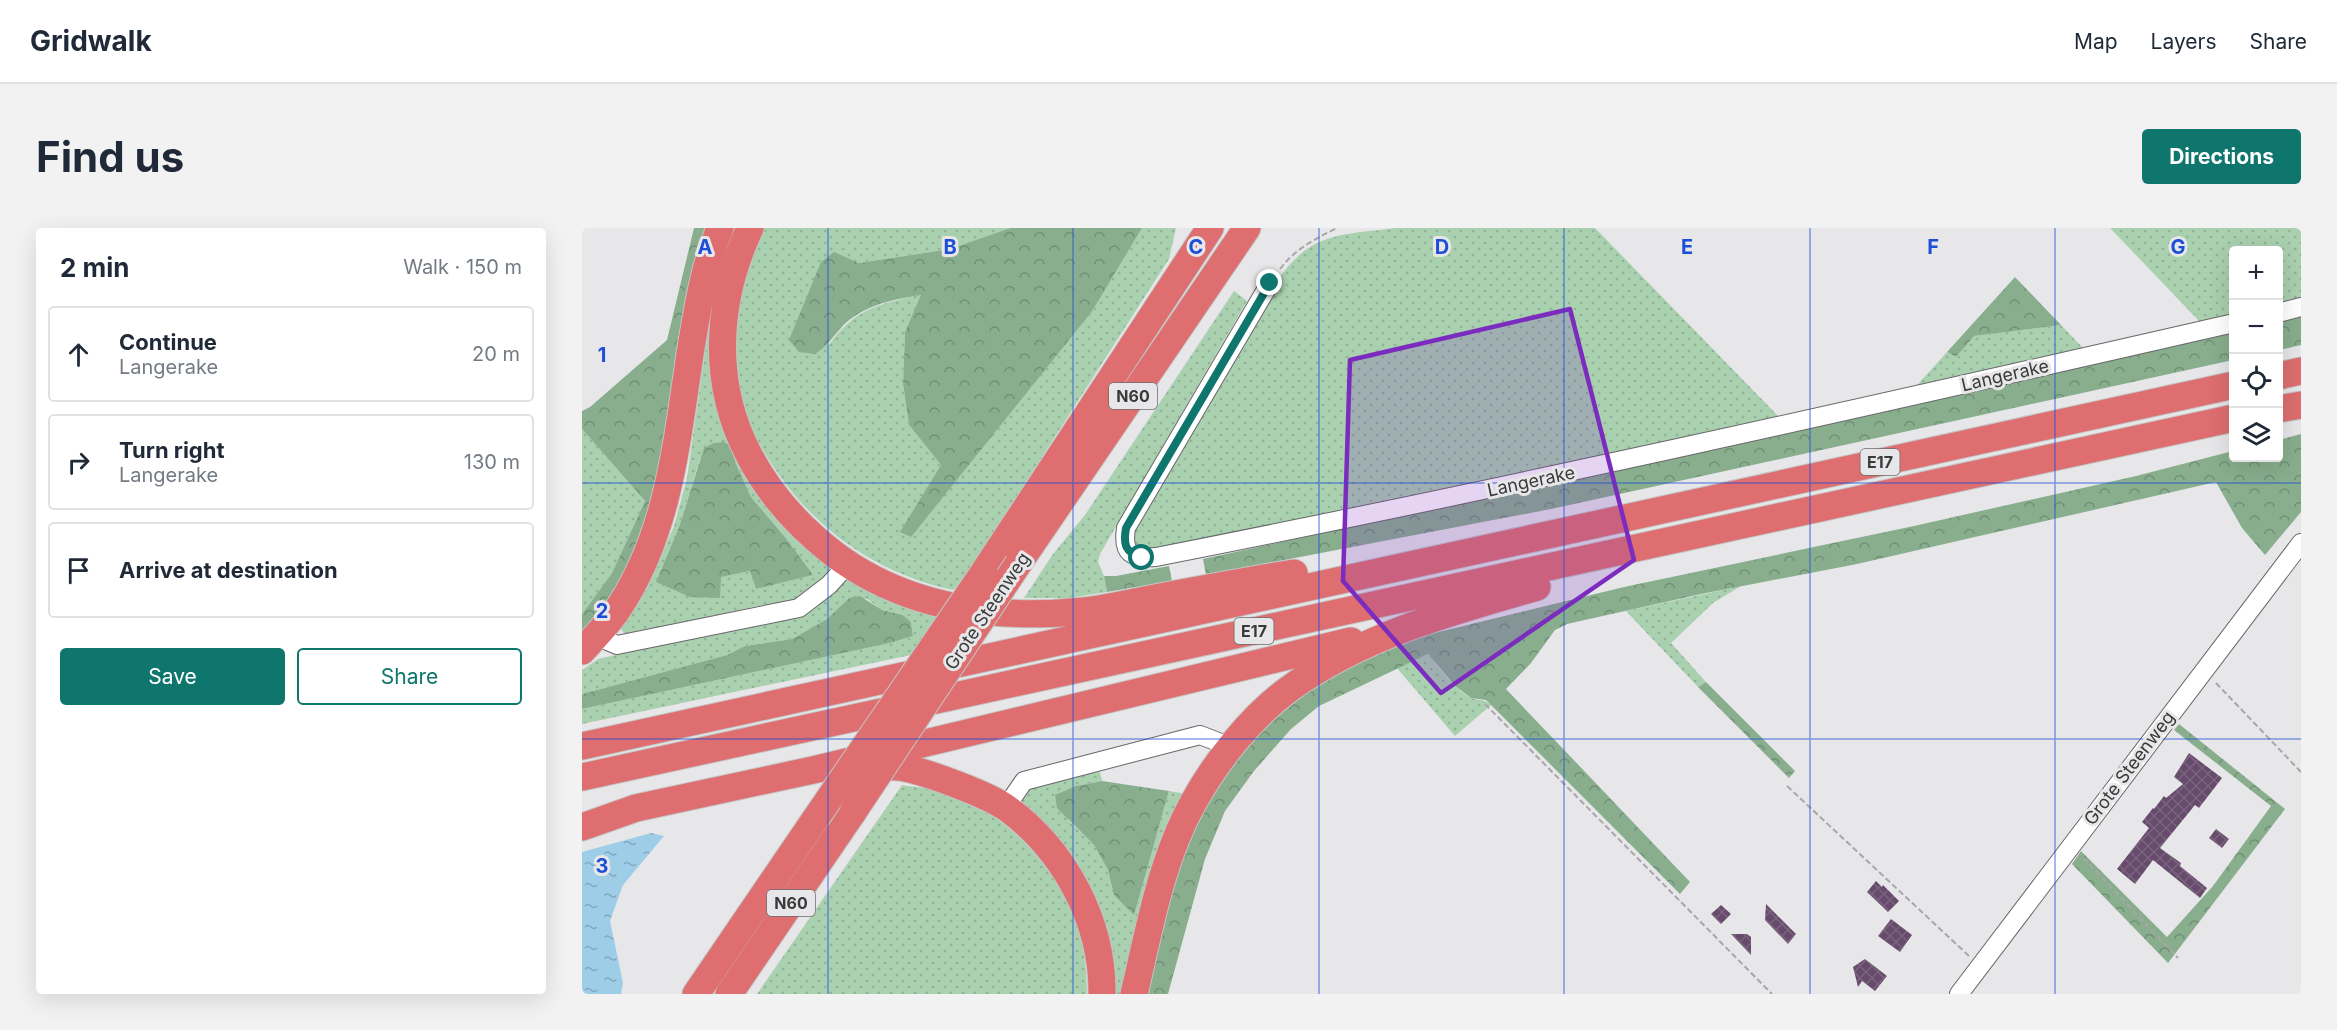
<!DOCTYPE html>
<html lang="en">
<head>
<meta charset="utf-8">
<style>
	:root { --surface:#fff; --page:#f2f2f3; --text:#1f2937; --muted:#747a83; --line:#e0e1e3; --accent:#0f766e }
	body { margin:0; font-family:Inter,sans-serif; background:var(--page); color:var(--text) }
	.controls { position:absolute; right:18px; top:18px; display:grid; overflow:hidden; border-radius:6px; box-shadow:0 6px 24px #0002 }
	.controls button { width:54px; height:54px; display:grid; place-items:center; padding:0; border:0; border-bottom:2px solid var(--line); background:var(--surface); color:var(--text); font:30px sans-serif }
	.stop { position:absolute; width:18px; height:18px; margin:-14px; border:4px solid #0f766e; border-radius:50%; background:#fff }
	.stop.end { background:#0f766e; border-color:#fff; box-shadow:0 2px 6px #0008 }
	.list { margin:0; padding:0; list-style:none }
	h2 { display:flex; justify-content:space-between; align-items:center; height:78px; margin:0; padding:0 24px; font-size:26px }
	h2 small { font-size:20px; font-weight:400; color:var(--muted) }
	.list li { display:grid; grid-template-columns:39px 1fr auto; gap:18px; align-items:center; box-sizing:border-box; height:96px; margin:0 12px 12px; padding:0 12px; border:2px solid var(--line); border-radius:6px }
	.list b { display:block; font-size:22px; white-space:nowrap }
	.list p { margin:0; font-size:20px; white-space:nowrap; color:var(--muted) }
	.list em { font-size:20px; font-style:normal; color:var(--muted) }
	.actions { display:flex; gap:12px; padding:18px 24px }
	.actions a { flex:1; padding:14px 0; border:2px solid var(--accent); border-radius:6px; text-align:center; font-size:21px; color:var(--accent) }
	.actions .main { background:var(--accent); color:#fff }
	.icon { flex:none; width:33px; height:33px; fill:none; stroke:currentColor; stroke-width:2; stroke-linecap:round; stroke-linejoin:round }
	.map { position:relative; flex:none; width:1719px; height:766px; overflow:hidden; border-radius:6px }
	header { display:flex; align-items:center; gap:36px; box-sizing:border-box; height:84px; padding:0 30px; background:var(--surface); border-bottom:2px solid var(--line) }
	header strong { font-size:28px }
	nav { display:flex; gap:33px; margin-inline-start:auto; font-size:21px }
	.intro { display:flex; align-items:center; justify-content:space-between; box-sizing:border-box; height:144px; padding:0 36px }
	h1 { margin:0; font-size:42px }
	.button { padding:15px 27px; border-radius:6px; background:var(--accent); color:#fff; font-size:21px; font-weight:700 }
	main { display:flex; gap:36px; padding:0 36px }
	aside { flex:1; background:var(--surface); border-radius:6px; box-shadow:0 6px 24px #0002 }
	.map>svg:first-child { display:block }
</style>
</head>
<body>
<header>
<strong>Gridwalk</strong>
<nav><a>Map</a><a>Layers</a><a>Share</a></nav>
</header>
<div class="intro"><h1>Find us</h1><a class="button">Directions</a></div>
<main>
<aside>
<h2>2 min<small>Walk · 150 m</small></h2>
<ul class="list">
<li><svg class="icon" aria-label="ahead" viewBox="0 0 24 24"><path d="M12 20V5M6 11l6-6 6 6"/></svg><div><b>Continue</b><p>Langerake</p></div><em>20 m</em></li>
<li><svg class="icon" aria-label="right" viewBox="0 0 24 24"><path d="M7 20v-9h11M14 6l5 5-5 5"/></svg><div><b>Turn right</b><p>Langerake</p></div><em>130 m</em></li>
<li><svg class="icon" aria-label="arrive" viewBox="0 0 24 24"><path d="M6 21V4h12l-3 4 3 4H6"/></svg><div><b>Arrive at destination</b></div></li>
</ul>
<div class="actions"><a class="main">Save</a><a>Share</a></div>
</aside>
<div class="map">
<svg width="1719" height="766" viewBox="0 0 1719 766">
	<defs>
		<pattern id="grass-dots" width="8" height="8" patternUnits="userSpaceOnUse" patternTransform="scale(1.5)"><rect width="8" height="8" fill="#a9d0af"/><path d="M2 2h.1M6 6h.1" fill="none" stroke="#92b397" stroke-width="1.8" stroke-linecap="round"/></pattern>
		<pattern id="forest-crowns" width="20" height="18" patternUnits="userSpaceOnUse" patternTransform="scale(1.5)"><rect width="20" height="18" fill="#88ae8e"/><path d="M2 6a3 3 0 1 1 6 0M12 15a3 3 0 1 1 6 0" fill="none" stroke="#708f75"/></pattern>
		<pattern id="water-ripples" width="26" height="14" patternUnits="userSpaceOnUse" patternTransform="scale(1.5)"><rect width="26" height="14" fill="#9ecde7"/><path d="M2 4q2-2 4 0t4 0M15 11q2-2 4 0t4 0" fill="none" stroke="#82a7bc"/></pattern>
		<pattern id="building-cross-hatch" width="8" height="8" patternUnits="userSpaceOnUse" patternTransform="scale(1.5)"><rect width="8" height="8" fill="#674b6c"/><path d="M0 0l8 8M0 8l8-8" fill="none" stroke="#7a637e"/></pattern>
	</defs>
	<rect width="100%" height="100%" fill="#e7e7e9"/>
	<path fill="url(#grass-dots)" fill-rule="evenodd" d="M182 0H428L368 21 277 35 251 25 246 118C274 79 296 77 340 66L323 104 321 156 327 197 359 237 319 304 511 82 560 0H594L587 31 380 354 371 362C291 345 226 297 184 227 176 213 166 198 162 182 159 172 158 161 157 150 154 136 151 119 152 105 155 68 169 34 182 0Z
		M813 0H1013L1200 192 883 262 560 323 552 318V304C583 248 615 192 646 137 666 102 692 44 725 21 752 3 782 5 813 0Z
		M1528 0H1719V75L1697 79 1696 22H1652L1651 89 1620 96Z
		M133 53 139 55 134 156 249 336 245 350 233 366 202 377 175 378 44 408 39 401 67 356 92 298 105 250ZM149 219 154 236 169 269 203 309 230 347 174 361 168 343 138 349 137 370 74 354 97 299 118 231Z
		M652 63 665 73 518 326 516 334 522 348 525 364 486 370H442L471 326 503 287Z
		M1479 97 1502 121 1329 164 1365 124 1374 129 1391 108Z
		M0 201 63 273 30 345 0 386Z
		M263 350 359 384 329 427 0 496V481L308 415 331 408 329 394 321 387 300 382 285 371 267 370 245 391 210 411 163 418 145 427 0 466V442L16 431 228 382 236 378Z
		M1159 358 1131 375 1089 415 1124 454 1116 459 1044 383Z
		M846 426C858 440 870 459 887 469 895 473 902 470 909 477L873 508 815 440Z
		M518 544 520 553 494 558 486 592 512 617 526 642 532 667 552 686 587 563 605 566 544 766H530V755L438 575C443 550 497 547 518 544Z
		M320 557C337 560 359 560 375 567 419 585 463 630 486 672 500 699 505 736 505 766H175Z"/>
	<path fill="url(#forest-crowns)" d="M112 0H127L77 259 41 351 18 388 0 407V386L30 345 63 273 0 201V183L8 179 85 112Z
		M428 0H560L511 82 329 309 318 304 359 237 327 197 321 156 323 104 339 67C312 71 278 78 259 100 250 110 244 119 233 126L217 124 207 112 239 34 252 24 277 35 368 21Z
		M1433 49 1479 97 1392 108 1374 129 1365 124Z
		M1719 86V117L1697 122 1696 91Z
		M1651 102V132L969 281 624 347 621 331 1187 208Z
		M1719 206V284L1683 327 1660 300 1634 254 1275 336 1119 366 985 396 973 402 949 435 924 461 1108 654 1098 666 904 472 889 470 873 458 846 426 737 478 709 501 672 543 643 583 623 631 586 766H560L586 664 633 553 689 490 725 463 762 441 840 408 1042 359 1332 298 1554 248 1651 223 1652 230H1696L1697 212Z
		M142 214 149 218 154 236 169 269 203 309 231 347 174 361 168 343 139 349 138 370 108 369 74 354 97 299 122 220 132 215Z
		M587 338 590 353 525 364 522 348H534Z
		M278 368 300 382 321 387 329 394 331 408 308 415 0 481V466L145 427 163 418 210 411 245 391 267 370Z
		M1124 454 1213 543 1207 550 1116 459Z
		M1597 496 1703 581 1586 735 1490 636 1499 623 1585 709 1631 658 1689 578 1592 502Z
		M520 553 587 563 552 687 532 667 526 642 512 617 475 580 473 567 494 558Z"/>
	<path fill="url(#water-ripples)" d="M69 605 82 608 41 657 28 693 41 755 39 766H0V624Z"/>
	<path fill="url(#building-cross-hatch)" d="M1607 525 1640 550 1617 580 1613 577 1578 620 1599 635 1598 638 1625 660 1618 670 1571 632 1553 656 1535 641 1567 600 1560 594 1571 580 1572 581 1582 568 1584 570 1601 556 1592 549Z
		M1634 601 1647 611 1640 620 1627 610Z
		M1294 653 1300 659 1301 657 1317 673 1306 684 1285 664Z
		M1184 676 1214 706 1206 716 1183 692Z
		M1139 677 1149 686 1139 696 1129 686Z
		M1309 691 1330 707 1318 724 1296 708Z
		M1149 706H1165L1169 709V727Z
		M1283 731 1305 748 1293 763 1280 753 1276 759 1271 739Z"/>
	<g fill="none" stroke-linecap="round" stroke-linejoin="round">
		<defs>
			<path id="minor" d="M688 55 544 300C540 326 550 331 574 329 935 258 1293 177 1652 95
				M1696 85 1719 79
				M14 408 35 417 217 380 247 357 266 336
				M424 579 442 553 618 507 649 519
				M1377 766 1719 315"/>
			<path id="highway" d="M168 0C134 73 129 155 167 227 187 266 217 299 252 326 325 381 414 392 502 383 529 380 556 373 583 368 626 360 669 352 712 345
				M1696 148 1719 143
				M1696 181 1719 177
				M436 336 665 0
				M402 344 628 0
				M0 423C12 410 26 396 36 381 88 303 95 210 109 120 116 78 122 39 138 0
				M0 518 1652 157
				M287 540C298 540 312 537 323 540 347 545 407 567 426 581 483 623 521 694 520 766
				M0 549 1652 190
				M0 599 54 580 231 542 769 413
				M114 766 234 590
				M147 766 271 584
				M552 766C567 703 579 632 611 575 634 533 669 489 707 461 780 408 870 383 955 359"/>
		</defs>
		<use href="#minor" stroke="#676769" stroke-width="20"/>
		<use href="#highway" stroke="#c4c4c4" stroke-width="29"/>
		<path stroke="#a7a7a9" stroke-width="2" stroke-dasharray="6 3" stroke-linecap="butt" d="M698 41C713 21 733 11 755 0
			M1634 455 1719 544
			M903 476 1190 766
			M1205 558 1387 728
			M1501 630 1596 730"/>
		<use href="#minor" stroke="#fff" stroke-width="18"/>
		<use href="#highway" stroke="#de6e6f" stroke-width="27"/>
		<defs>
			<path id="highway-bridge" d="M271 584 436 336
				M234 590 402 344"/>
		</defs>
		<use href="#highway-bridge" stroke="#c4c4c4" stroke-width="29" stroke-linecap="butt"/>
		<use href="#highway-bridge" stroke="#de6e6f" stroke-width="27"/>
	</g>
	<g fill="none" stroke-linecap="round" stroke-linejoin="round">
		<path stroke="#0f766e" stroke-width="8" d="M560 330C543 324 541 317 544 300L688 55"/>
	</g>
	<path fill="#7b2cbf" fill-opacity="0.2" stroke="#7b2cbf" stroke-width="4.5" stroke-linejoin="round" d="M988 81 1052 332 859 465 761 353 768 132Z"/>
	<path fill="none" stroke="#1d4ed8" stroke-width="1.5" stroke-opacity="0.55" d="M246 0V766M491 0V766M737 0V766M982 0V766M1228 0V766M1473 0V766M0 255H1719M0 511H1719"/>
	<g text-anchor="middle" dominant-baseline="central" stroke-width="6" stroke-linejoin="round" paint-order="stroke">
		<g fill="#e7e7e9" stroke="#6e6e6f" stroke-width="1.5">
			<rect x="527" y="155" width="48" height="26" rx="4.5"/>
			<rect x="1278.5" y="221" width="39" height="26" rx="4.5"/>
			<rect x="652.5" y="390" width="39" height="26" rx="4.5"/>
			<rect x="185" y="662" width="48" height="26" rx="4.5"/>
		</g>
		<g font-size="16" font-weight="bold" fill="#3a3a3b">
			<text x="551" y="168">N60</text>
			<text x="1298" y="234">E17</text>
			<text x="672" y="403">E17</text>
			<text x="209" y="675">N60</text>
		</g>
		<g font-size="18" fill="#3a3a3b" stroke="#e7e7e9">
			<text transform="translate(1423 147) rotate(-13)">Langerake</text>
			<text transform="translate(949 253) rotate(-12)">Langerake</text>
			<text transform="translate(405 383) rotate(-56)">Grote Steenweg</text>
			<text transform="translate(1547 540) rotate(-53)">Grote Steenweg</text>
		</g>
	</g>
	<g font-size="20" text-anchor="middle" font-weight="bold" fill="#1d4ed8" stroke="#e7e7e9" stroke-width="6" stroke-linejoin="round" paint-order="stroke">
		<text x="123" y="26">A</text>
		<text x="368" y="26">B</text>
		<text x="614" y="26">C</text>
		<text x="860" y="26">D</text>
		<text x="1105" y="26">E</text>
		<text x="1351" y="26">F</text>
		<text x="1596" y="26">G</text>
		<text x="20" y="134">1</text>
		<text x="20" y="390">2</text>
		<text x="20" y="645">3</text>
	</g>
</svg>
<div class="controls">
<button>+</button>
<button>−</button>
<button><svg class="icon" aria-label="locate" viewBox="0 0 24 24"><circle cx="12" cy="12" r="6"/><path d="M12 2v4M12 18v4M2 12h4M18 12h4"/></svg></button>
<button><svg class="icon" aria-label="layers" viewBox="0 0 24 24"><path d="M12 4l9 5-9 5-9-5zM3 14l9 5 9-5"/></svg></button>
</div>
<div class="stop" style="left:560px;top:330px"></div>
<div class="stop end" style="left:688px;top:55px"></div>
</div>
</main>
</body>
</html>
